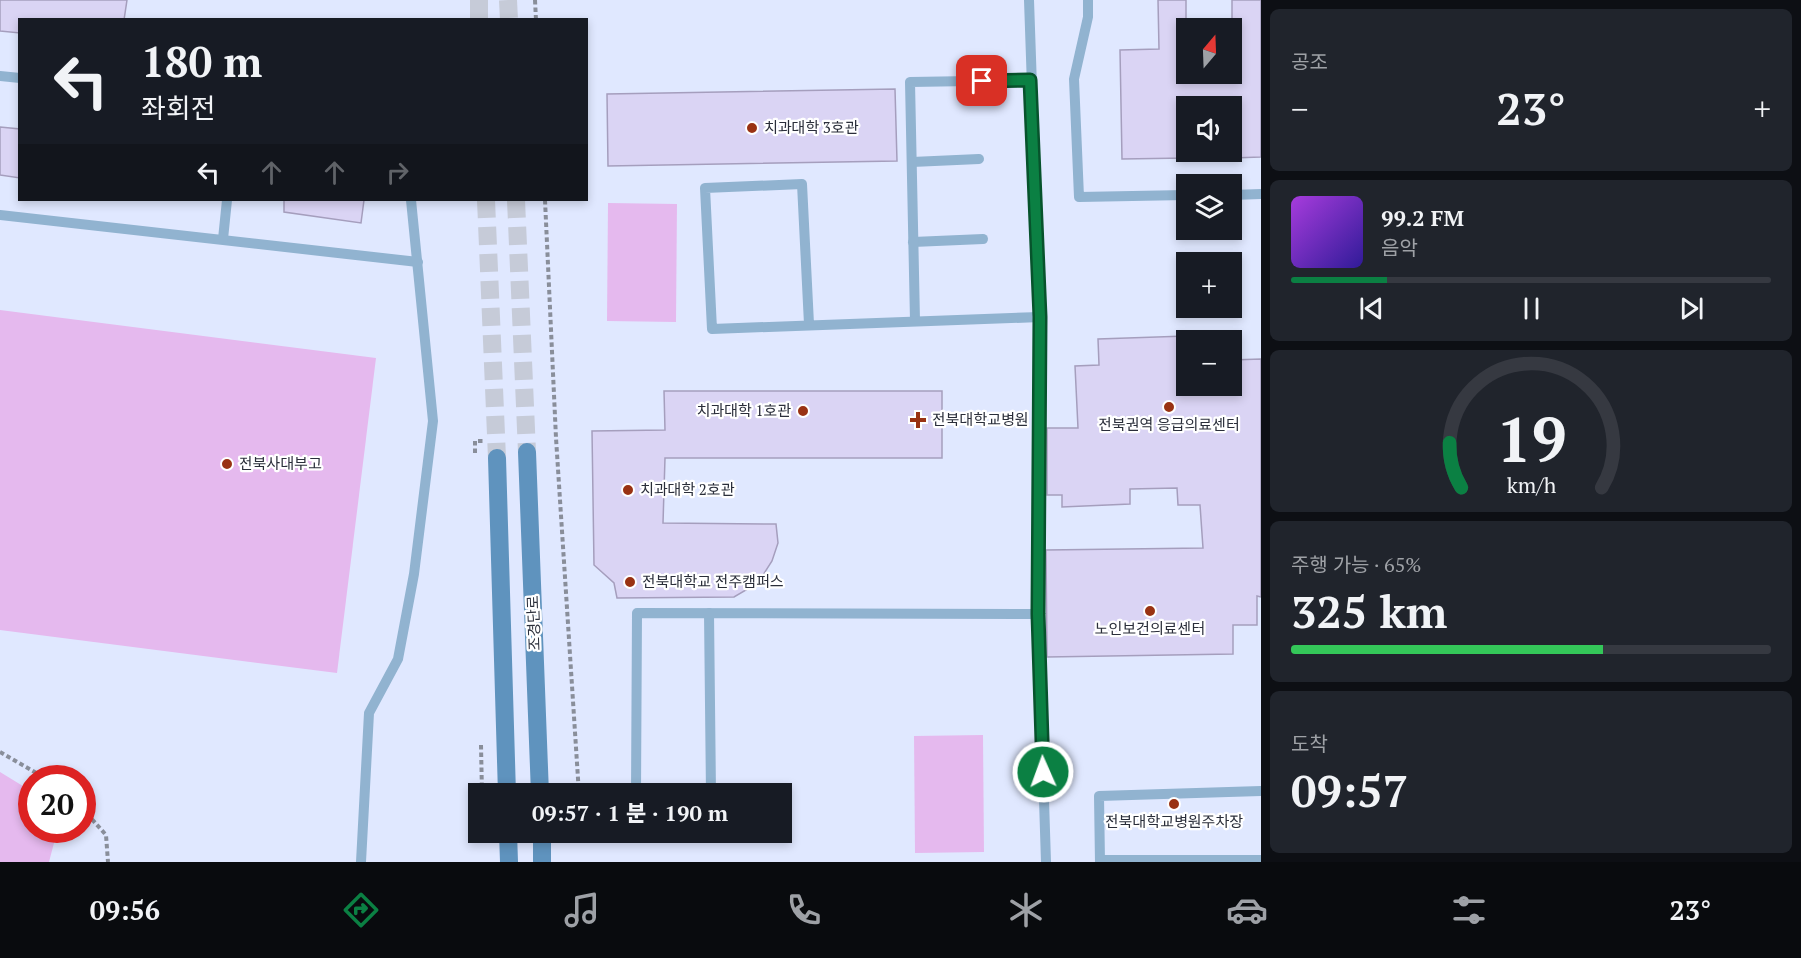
<!DOCTYPE html>
<html lang="ko">
<head>
<meta charset="utf-8">
<style>
  :root { --surface:#171b24; --page:#20242c; --text:#f1f3f6; --muted:#9ea1a6; --line:#363941; --accent:#0b8043 }
  body { margin:0; font-family:"PT Serif","Noto Sans KR",serif; background:var(--page); color:var(--text); height:100vh; display:flex; flex-direction:column; font-size:22px; white-space:nowrap }
  * { box-sizing:border-box; margin:0 }
  p { font-size:20px; color:var(--muted) }
  .icon { flex:none; width:33px; height:33px; fill:none; stroke:currentColor; stroke-width:2; stroke-linecap:round; stroke-linejoin:round }
  .map { position:relative; flex:1; overflow:hidden }
  .details { display:flex; flex-direction:column; gap:9px; padding:9px; background:#0d0f14; width:540px }
  .details>* { flex:none }
  .banner { position:absolute; left:18px; top:18px; width:570px; height:183px; border-radius:0px; box-shadow:0 3px 9px #0003; background:#171b24; color:var(--text); overflow:hidden }
  .needle { width:39px; rotate:19deg }
  .controls { position:absolute; left:1176px; top:18px; display:grid; gap:12px }
  .controls a { display:grid; place-items:center; width:66px; height:66px; border-radius:0px; background:var(--surface); box-shadow:0 3px 9px #0003; font-size:30px }
  .speed { position:absolute; left:18px; top:765px; display:flex; gap:12px; font-size:30px; font-weight:700; text-align:center }
  .speed>* { display:grid; place-content:center; width:78px; height:78px; border-radius:50%; background:var(--surface); box-shadow:0 3px 9px #0003; line-height:1 }
  .speed .limit { border:9px solid #d22; background:#fff; color:#111 }
  .pin { position:absolute; display:grid; place-items:center; width:51px; height:51px; color:#fff; margin:-26px; border-radius:12px; box-shadow:0 3px 9px #0006 }
  .me { position:absolute; width:66px; margin:-33px; rotate:358deg; stroke-linejoin:round; filter:drop-shadow(0 0 4px #0008) }
  .turn { display:flex; align-items:center; gap:21px; height:126px; padding:0 24px; font-size:27px }
  .turn .icon { width:78px; height:78px; stroke-width:2.5 }
  .turn b { display:block; font-size:42px; line-height:51px }
  .lanes { display:flex; align-items:center; height:57px; padding:0 24px; background:#0003; justify-content:center; gap:30px; direction:ltr }
  .lanes .off { opacity:.35 }
  .big { font-size:45px; font-weight:800; line-height:1.1 }
  .details .widget { flex:1; display:flex; flex-direction:column; justify-content:center; gap:9px; min-width:0; padding:0 21px; border-radius:9px; background:var(--page) }
  .details .dial { align-items:center; gap:0 }
  .dial svg { height:156px; overflow:visible; fill:none; stroke:var(--line); stroke-width:7; stroke-linecap:round; text-anchor:middle }
  .dial text { fill:var(--text); stroke:none }
  .song { display:flex; align-items:center; gap:18px }
  .cover { width:72px; height:72px; border-radius:9px; background:linear-gradient(135deg,hsl(280 70% 55%),hsl(250 70% 35%)) }
  .played { height:6px; border-radius:3px; background:linear-gradient(90deg,var(--accent) 20%,var(--line) 20%) }
  .keys { display:flex; justify-content:space-around; direction:ltr }
  .heat { display:flex; justify-content:space-between; align-items:center; font-size:33px; direction:ltr }
  .charge { height:9px; border-radius:4px; background:linear-gradient(90deg,#34c759 65%,var(--line) 0) }
  .trip { position:absolute; left:468px; top:783px; width:324px; height:60px; border-radius:0px; background:var(--surface); box-shadow:0 3px 9px #0003; font-weight:800; line-height:60px; text-align:center }
  .menu { display:flex; height:96px; justify-content:space-around; align-items:center; background:#090b0e; color:var(--muted) }
  .menu .icon { width:42px; height:42px }
  .menu .active { color:var(--accent) }
  .menu b { font-size:27px; color:var(--text) }
  main { display:flex; flex:1; min-height:0 }
  .map>svg:first-child { display:block }
  .built { fill:#e0e8ff; fill-rule:evenodd }
  .green { fill:#e5b9ee }
  .building { fill:#dad4f4; stroke:#a59ebd; stroke-width:1.5 }
  .lines { fill:none; stroke-linecap:round; stroke-linejoin:round }
  .secondary-tunnel { stroke:#c6cbd8; stroke-width:18; stroke-dasharray:18 9; stroke-linecap:butt }
  .path { stroke:#898e9a; stroke-width:4; stroke-dasharray:4.5 3; stroke-linecap:butt }
  .lane { stroke:#91b3d0; stroke-width:10 }
  .secondary { stroke:#5f93be; stroke-width:18 }
  .route-casing { stroke:#07532c; stroke-width:15 }
  .route { stroke:#0b8043; stroke-width:10 }
  .poi-dot { fill:#993213; stroke:#fff; stroke-width:2 }
  .labels { text-anchor:middle; stroke-width:4.5; stroke-linejoin:round; paint-order:stroke }
  .poi-label { font-size:15px; fill:#2a2e3a; stroke:#fff; text-anchor:start }
  .street-label { font-size:15px; fill:#2a2e3a; stroke:#fff }
</style>
</head>
<body>
<main>
<div class="map">
<svg width="1261" height="862" viewBox="0 0 1261 862">
  <rect width="100%" height="100%" fill="#edf2ff"/>
  <!-- built -->
  <path class="built" d="M0,0h1261v862h-1261zM20,20h566v180h-566zM1186,28h46v46h-46zM1186,106h46v46h-46zM1186,184h46v46h-46zM1186,262h46v46h-46zM1186,340h46v46h-46zM32,778h50v52h-50zM478,794h304v38h-304z"/>
  <!-- green -->
  <g class="green">
    <path d="M608,203l69,1 -1,118 -69,-1z"/>
    <path d="M0,310l376,48 -39,315 -337,-43z"/>
    <path d="M983,735l1,117 -69,1 -1,-117z"/>
    <path d="M0,772l31,19 1,39h20l3,9 -6,23h-49z"/>
  </g>
  <!-- building -->
  <g class="building">
    <path d="M0,0h127l-3,20h-104v13l-20,-2z"/>
    <path d="M1158,0h28v74h46v-74h29v157l-29,1v-52h-46v52l-64,1 -2,-109 39,-1z"/>
    <path d="M895,89l2,72 -289,5 -1,-72z"/>
    <path d="M0,127l20,2v49l-20,-3z"/>
    <path d="M284,200h80l-3,23 -77,-11z"/>
    <path d="M1186,336v50h46v-26l29,-1v238l-4,-1v29h-24v29l-186,3 -1,-107 157,-2 -3,-43h-22l-1,-17 -47,1v15l-68,3v-12h-15v-67h31l-3,-62 24,-1 -1,-26z"/>
    <path d="M664,391h278v67h-277l-2,65 113,1 2,19 -6,18 -14,22 -24,14 -117,1 -3,-15 -20,-18 -2,-134 73,-1z"/>
  </g>
  <g class="lines">
    <!-- secondary-tunnel -->
    <g class="secondary-tunnel">
      <path d="M479,0v20"/>
      <path d="M508,0l1,20"/>
      <path d="M486,200l11,258"/>
      <path d="M516,200l11,252"/>
    </g>
    <!-- path -->
    <g class="path">
      <path d="M535,0l1,20"/>
      <path d="M545,200l11,238 23,356"/>
      <path d="M475,453v-12h8"/>
      <path d="M481,745l1,49"/>
      <path d="M0,752l45,26"/>
      <path d="M82,808l24,27 2,27"/>
      <path d="M483,832v7"/>
      <path d="M582,832v3"/>
    </g>
    <!-- lane -->
    <g class="lane">
      <path d="M1029,0l11,317 -2,297 8,248"/>
      <path d="M1088,0v17l-14,62 5,118 107,-2"/>
      <path d="M0,76l20,2"/>
      <path d="M912,162l67,-3"/>
      <path d="M1232,195l29,-1"/>
      <path d="M0,215l418,47"/>
      <path d="M223,239l4,-39"/>
      <path d="M913,242l70,-3"/>
      <path d="M915,321l-5,-239 120,-2"/>
      <path d="M809,324l-7,-140 -97,4 7,141 328,-12"/>
      <path d="M709,613l2,181"/>
      <path d="M636,794l1,-181 401,1"/>
      <path d="M1100,860h161"/>
      <path d="M361,862l8,-149 29,-54 16,-85 19,-153 -22,-221"/>
      <path d="M1100,862l-1,-66 162,-5"/>
    </g>
    <!-- secondary -->
    <g class="secondary">
      <path d="M527,452l13,342"/>
      <path d="M497,458l10,336"/>
      <path d="M508,832l1,30"/>
      <path d="M542,832v30"/>
    </g>
  </g>
  <g class="lines">
    <defs>
      <path id="route" d="M982,81l48,-1 10,237 -2,297 5,158"/>
    </defs>
    <!-- route casing -->
    <use href="#route" class="route-casing"/>
    <!-- route -->
    <use href="#route" class="route"/>
  </g>
  <!-- markers -->
  <g class="poi-dot">
    <circle cx="752" cy="128" r="6"/>
    <circle cx="1169" cy="407" r="6"/>
    <circle cx="803" cy="411" r="6"/>
    <path d="M915 411h6v6h6v6h-6v6h-6v-6h-6v-6h6z"/>
    <circle cx="227" cy="464" r="6"/>
    <circle cx="628" cy="490" r="6"/>
    <circle cx="630" cy="582" r="6"/>
    <circle cx="1150" cy="611" r="6"/>
    <circle cx="1174" cy="804" r="6"/>
  </g>
  <g class="labels">
    <!-- poi labels -->
    <g class="poi-label">
      <text x="764" y="133">치과대학 3호관</text>
      <text x="791" y="416" text-anchor="end">치과대학 1호관</text>
      <text x="932" y="425">전북대학교병원</text>
      <text x="1169" y="430" text-anchor="middle">전북권역 응급의료센터</text>
      <text x="239" y="469">전북사대부고</text>
      <text x="640" y="495">치과대학 2호관</text>
      <text x="642" y="587">전북대학교 전주캠퍼스</text>
      <text x="1150" y="634" text-anchor="middle">노인보건의료센터</text>
      <text x="1174" y="827" text-anchor="middle">전북대학교병원주차장</text>
    </g>
    <!-- street labels -->
    <g class="street-label">
      <text transform="translate(534 623) rotate(-92)" y="5">조경단로</text>
    </g>
  </g>
</svg>
<div class="controls">
<a><svg class="needle" viewBox="-14 -14 28 28"><path d="M0-13l5 13h-10z" fill="#e53935"/><path d="M0 13l5-13h-10z" fill="#9ea1a6"/></svg></a>
<a><svg class="icon" aria-label="sound" viewBox="0 0 24 24"><path d="M4 9h4l5-4v14l-5-4H4zM17 9q2 3 0 6"/></svg></a>
<a><svg class="icon" aria-label="layers" viewBox="0 0 24 24"><path d="M12 4l9 5-9 5-9-5zM3 14l9 5 9-5"/></svg></a>
<a>+</a>
<a>−</a>
</div>
<div class="speed"><div class="limit">20</div></div>
<div class="pin" style="left:982px;top:81px;background:#d93025"><svg class="icon" aria-label="arrive" viewBox="0 0 24 24"><path d="M6 21V4h12l-3 4 3 4H6"/></svg></div>
<svg class="me" style="left:1043px;top:772px" viewBox="-20 -20 40 40"><circle r="17" fill="#0b8043" stroke="#fff" stroke-width="3"/><path d="M0-11L8 9 0 5-8 9z" fill="#fff"/></svg>
<div class="trip">09:57 · 1 분 · 190 m</div>
<div class="banner">
<div class="turn"><svg class="icon" aria-label="left" viewBox="0 0 24 24"><path d="M17 20v-9H6M10 6l-5 5 5 5"/></svg><div><b>180 m</b>좌회전</div></div>
<div class="lanes"><svg class="icon" aria-label="left" viewBox="0 0 24 24"><path d="M17 20v-9H6M10 6l-5 5 5 5"/></svg><svg class="icon off" aria-label="ahead" viewBox="0 0 24 24"><path d="M12 20V5M6 11l6-6 6 6"/></svg><svg class="icon off" aria-label="ahead" viewBox="0 0 24 24"><path d="M12 20V5M6 11l6-6 6 6"/></svg><svg class="icon off" aria-label="right" viewBox="0 0 24 24"><path d="M7 20v-9h11M14 6l5 5-5 5"/></svg></div>
</div>
</div>
<section class="details">
<div class="widget"><p>공조</p>
<div class="heat"><a>−</a><b class="big">23°</b><a>+</a></div>
</div>
<div class="widget">
<div class="song"><i class="cover"></i><div><b>99.2 FM</b><p>음악</p></div></div>
<div class="played"></div>
<div class="keys"><svg class="icon" aria-label="previous" viewBox="0 0 24 24"><path d="M18 5L8 12l10 7zM5 5v14"/></svg><svg class="icon" aria-label="pause" viewBox="0 0 24 24"><path d="M8 5v14M16 5v14"/></svg><svg class="icon" aria-label="next" viewBox="0 0 24 24"><path d="M6 5l10 7-10 7zM19 5v14"/></svg></div>
</div>
<div class="widget dial"><svg viewBox="0 0 100 80">
<path d="M14 69A42 42 0 1 1 86 69"/>
<path d="M14 69A42 42 0 0 1 8 46" stroke="#0b8043"/>
<text x="50" y="56" font-size="32" font-weight="700">19</text>
<text x="50" y="72" font-size="11">km/h</text>
</svg></div>
<div class="widget"><p>주행 가능 · 65%</p><b class="big">325 km</b><div class="charge"></div></div>
<div class="widget"><p>도착</p><b class="big">09:57</b></div>
</section>
</main>
<nav class="menu">
<b>09:56</b>
<svg class="icon active" aria-label="directions" viewBox="0 0 24 24"><path d="M12 3l9 9-9 9-9-9zM9 14v-3h6M13 9l2 2-2 2"/></svg>
<svg class="icon" aria-label="music" viewBox="0 0 24 24"><path d="M9 18V5l10-2v13"/><circle cx="6" cy="18" r="3"/><circle cx="16" cy="16" r="3"/></svg>
<svg class="icon" aria-label="phone" viewBox="0 0 24 24"><path d="M5 4h4l2 5-3 2q2 4 5 5l2-3 5 2v4C11 20 4 13 5 4z"/></svg>
<svg class="icon" aria-label="climate" viewBox="0 0 24 24"><path d="M12 3v18M4 7l16 10M4 17L20 7"/></svg>
<svg class="icon" aria-label="car" viewBox="0 0 24 24"><path d="M5 17H2v-5l4-1 3-4h7l3 4 3 1v5h-3M9 17h6M6 11h13"/><circle cx="7" cy="17" r="2"/><circle cx="17" cy="17" r="2"/></svg>
<svg class="icon" aria-label="filters" viewBox="0 0 24 24"><path d="M4 7h16M4 17h16"/><circle cx="9" cy="7" r="2"/><circle cx="15" cy="17" r="2"/></svg>
<b>23°</b>
</nav>
</body>
</html>
